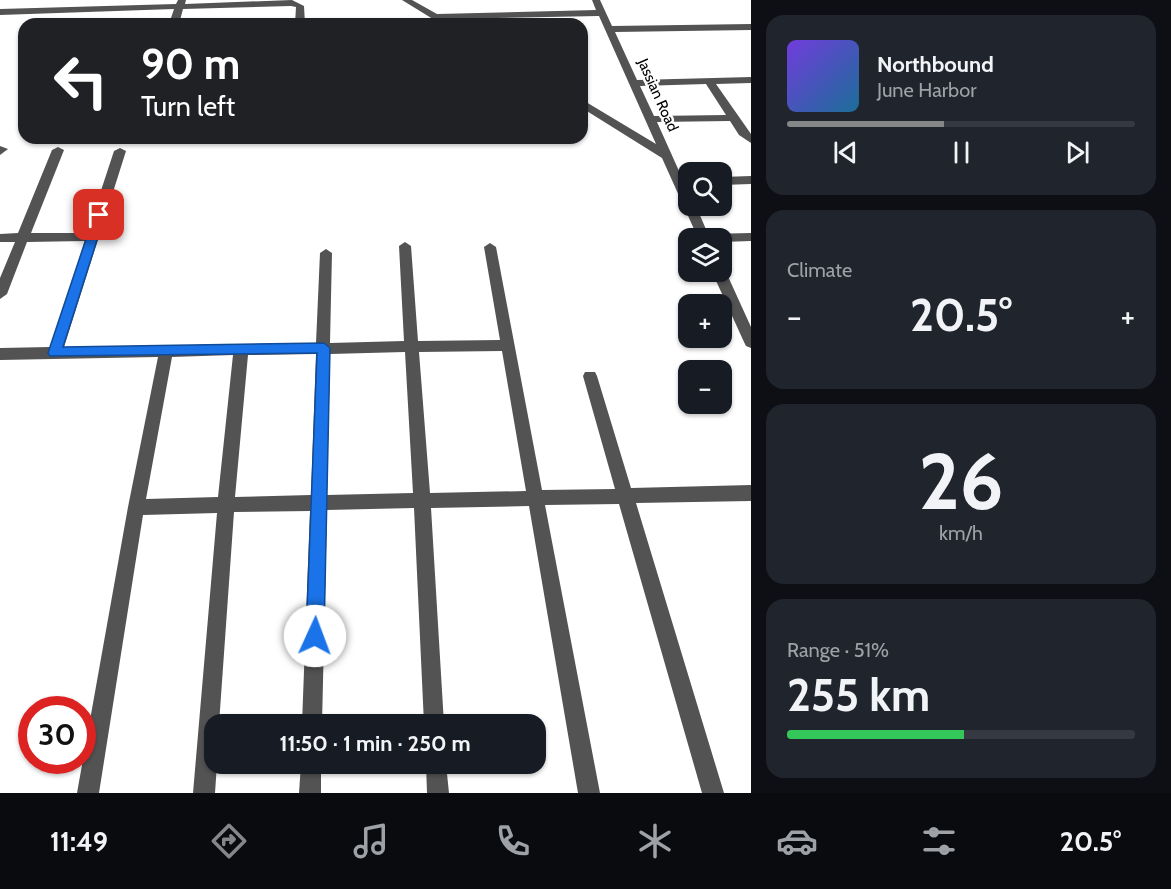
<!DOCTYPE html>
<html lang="en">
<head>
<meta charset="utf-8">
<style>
  :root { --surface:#171b24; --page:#20242c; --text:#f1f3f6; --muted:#9ea1a6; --line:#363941; --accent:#858687 }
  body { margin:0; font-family:Cabin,sans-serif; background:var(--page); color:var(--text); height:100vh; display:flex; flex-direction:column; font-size:22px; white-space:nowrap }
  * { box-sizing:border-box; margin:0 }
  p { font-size:20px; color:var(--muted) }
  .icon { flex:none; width:33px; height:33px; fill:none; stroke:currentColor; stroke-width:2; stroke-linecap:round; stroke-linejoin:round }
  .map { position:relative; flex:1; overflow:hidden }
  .details { display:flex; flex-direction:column; gap:15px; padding:15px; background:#0d0f14; width:420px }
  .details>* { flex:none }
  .banner { position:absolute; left:18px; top:18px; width:570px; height:126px; border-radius:18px; box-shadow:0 2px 4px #0004; background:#202124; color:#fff; overflow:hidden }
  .buttons { position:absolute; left:678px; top:162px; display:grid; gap:12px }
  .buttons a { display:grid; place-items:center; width:54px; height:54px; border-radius:12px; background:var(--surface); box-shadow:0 2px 4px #0004; font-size:30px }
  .speed { position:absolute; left:18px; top:696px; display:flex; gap:12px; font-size:30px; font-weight:700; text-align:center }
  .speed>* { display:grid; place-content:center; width:78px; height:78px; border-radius:50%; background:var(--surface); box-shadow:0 2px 4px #0004; line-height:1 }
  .speed .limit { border:9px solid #d22; background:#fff; color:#111 }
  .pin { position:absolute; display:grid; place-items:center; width:51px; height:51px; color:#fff; margin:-26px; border-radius:12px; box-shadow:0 3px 9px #0006 }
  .me { position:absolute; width:66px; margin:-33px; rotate:2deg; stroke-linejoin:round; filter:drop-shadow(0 0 4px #0008) }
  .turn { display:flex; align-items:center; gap:21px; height:126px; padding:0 24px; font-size:27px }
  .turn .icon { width:78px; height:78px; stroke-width:2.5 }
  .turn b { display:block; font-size:42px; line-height:51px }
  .big { font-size:45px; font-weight:700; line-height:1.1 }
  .details .tile { flex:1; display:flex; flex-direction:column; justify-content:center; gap:9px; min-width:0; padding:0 21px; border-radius:18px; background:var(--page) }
  .details .dial { align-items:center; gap:0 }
  .dial b { font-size:78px; line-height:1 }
  .song { display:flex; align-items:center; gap:18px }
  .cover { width:72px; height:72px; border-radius:9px; background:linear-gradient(135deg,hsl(260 70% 55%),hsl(200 70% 35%)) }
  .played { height:6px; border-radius:3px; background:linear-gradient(90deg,var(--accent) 45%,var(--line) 45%) }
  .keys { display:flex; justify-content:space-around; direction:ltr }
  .heat { display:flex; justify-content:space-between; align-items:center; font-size:33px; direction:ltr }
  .charge { height:9px; border-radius:4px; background:linear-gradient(90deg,#34c759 51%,var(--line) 0) }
  .trip { position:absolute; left:204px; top:714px; width:342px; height:60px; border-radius:18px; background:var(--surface); box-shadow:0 2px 4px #0004; font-weight:700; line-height:60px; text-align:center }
  .tabs { display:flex; height:96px; justify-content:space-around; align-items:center; background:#090b0e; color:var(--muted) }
  .tabs .icon { width:42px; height:42px }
  .tabs .active { color:var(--accent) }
  .tabs b { font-size:27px; color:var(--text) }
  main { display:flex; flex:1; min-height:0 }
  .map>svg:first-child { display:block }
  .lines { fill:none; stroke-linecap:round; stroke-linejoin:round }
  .minor { fill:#535353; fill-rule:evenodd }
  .route { fill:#1a73e8; stroke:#114b97; stroke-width:1.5 }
  .labels { text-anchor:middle; stroke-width:5; stroke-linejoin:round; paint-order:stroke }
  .far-street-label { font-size:15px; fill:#000; stroke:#fff }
</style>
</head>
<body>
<main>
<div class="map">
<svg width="751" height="793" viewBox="0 0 751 793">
  <rect width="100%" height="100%" fill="#fff"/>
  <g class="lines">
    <!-- minor -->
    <g class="minor">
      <path d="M178,0h8l-1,4 107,-4 12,6 1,18h-10l1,-17 -5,-1 -108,3 -4,15h-10l5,-15 -174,6v-6l176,-5z"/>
      <path d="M402,0h10l25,14 159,-4 -4,-10h8l12,26 139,-2v6l-136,2 22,48 114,-3v6l-35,1 35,50v9l-12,-8 -9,-14 -73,1 31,69v15h8l12,28 43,-1v8l-29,1v-4h-24l-36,-80 -80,-50v-7l4,1 70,42 -57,-128 -153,3 1,5h-6zM706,84l20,31 -72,1 -14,-30z"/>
      <path d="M0,146l8,3 -8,6z"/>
      <path d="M58,147l6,3 -33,83h56l27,-82 6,-3 6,3 -62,196 252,-4 4,-90 6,-4 6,4 -2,90 74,-2 -5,-95 6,-4 6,4 7,95 82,-1 -16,-93 6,-4 6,4 46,243 73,-1 -32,-113 2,-4h10l2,4 34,112 120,-3v16l-115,2 88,290h-22l-83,-289 -74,1 55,288h-22l-49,-287 -98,2 13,216h-20l-10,-216 -87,2 -5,214h-20l8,-213 -76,1 -15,212h-5v40h3l-2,29h-22l24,-280 -74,2 -44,278h-22l51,-286 30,-150 -158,3v-12l50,-1 35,-106 -58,1 -20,52 -7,5v-21l15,-36h-15v-8l18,-1 34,-83zM502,351l24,140 -96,2 -11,-141zM405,352l8,141 -86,2 3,-141zM316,354l-5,141 -76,2 13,-142zM233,355l-15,142 -72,2 26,-142z"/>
      <path d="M751,176v8l-29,1v-8z"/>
      <path d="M722,268l4,4 25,55v21l-5,-2 -2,-4 -32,-70h10z"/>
      <path d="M301,764h20v29h-22z"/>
      <path d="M426,764h20l3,29h-22z"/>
    </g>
  </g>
  <!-- route -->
  <path class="route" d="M99,212l6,3 -42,132 261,-4 6,5 -6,288 -3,6 -6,2 -6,-2 -3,-6 11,-283 -267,3 -2,-3 46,-138z"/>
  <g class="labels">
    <!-- far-street labels -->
    <g class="far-street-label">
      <text transform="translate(658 95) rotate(66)" y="5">Jassian Road</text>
    </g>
  </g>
</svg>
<div class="buttons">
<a><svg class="icon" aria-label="search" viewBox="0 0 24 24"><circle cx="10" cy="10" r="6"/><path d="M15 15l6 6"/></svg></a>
<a><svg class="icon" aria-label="layers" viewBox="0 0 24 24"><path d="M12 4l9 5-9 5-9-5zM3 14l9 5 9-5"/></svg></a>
<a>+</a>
<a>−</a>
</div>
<div class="speed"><div class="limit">30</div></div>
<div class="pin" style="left:99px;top:215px;background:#d93025"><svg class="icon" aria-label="arrive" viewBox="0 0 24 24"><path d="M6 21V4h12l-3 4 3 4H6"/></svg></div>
<svg class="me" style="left:315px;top:636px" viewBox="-20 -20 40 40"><circle r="19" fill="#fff"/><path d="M0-13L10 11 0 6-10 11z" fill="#1a73e8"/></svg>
<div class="trip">11:50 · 1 min · 250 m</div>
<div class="banner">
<div class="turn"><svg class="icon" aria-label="left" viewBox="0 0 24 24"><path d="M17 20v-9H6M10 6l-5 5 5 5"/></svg><div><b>90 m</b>Turn left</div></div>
</div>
</div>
<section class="details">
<div class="tile">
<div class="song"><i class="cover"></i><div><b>Northbound</b><p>June Harbor</p></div></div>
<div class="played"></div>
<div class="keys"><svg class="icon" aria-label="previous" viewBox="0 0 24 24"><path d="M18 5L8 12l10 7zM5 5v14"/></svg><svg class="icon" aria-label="pause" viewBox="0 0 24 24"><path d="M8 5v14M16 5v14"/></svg><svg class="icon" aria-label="next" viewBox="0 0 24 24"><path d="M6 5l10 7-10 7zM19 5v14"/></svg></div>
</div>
<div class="tile"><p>Climate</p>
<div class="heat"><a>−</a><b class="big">20.5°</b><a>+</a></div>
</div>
<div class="tile dial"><b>26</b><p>km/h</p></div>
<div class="tile"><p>Range · 51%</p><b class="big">255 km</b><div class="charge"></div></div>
</section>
</main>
<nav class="tabs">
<b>11:49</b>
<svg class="icon active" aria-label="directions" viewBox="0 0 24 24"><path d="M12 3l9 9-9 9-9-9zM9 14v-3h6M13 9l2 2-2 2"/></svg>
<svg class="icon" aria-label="music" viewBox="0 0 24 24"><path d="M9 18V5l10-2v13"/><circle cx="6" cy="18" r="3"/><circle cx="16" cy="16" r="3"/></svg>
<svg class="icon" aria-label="phone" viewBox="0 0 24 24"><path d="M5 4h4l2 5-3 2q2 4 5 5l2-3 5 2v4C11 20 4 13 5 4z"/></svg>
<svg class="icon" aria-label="climate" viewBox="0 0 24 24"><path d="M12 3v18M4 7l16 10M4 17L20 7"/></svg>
<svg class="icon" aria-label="car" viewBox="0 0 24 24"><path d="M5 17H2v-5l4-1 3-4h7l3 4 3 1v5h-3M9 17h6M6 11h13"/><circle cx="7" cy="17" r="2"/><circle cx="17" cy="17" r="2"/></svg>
<svg class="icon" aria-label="filters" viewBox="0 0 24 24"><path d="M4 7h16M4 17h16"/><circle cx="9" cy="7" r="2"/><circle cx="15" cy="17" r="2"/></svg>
<b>20.5°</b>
</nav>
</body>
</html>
